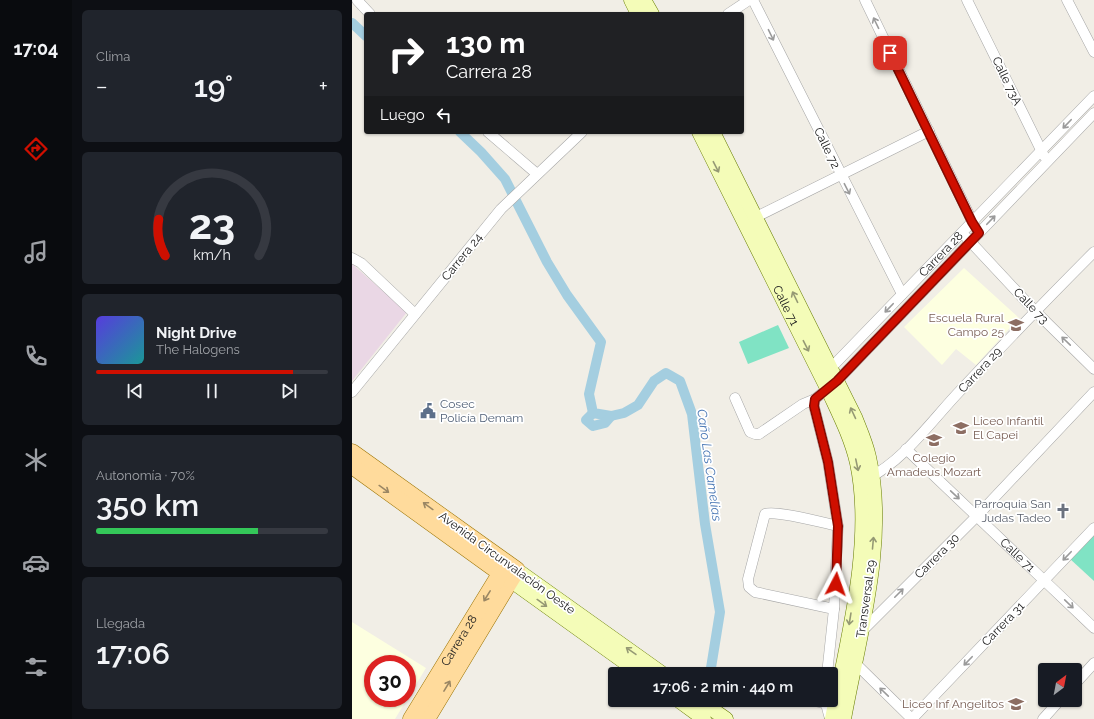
<!DOCTYPE html>
<html lang="es">
<head>
<meta charset="utf-8">
<style>
  :root { --surface:#171b24; --page:#20242c; --text:#f1f3f6; --muted:#9ea1a6; --line:#363941; --accent:#cf0f00 }
  body { margin:0; font-family:Raleway,sans-serif; background:var(--page); color:var(--text); height:100vh; display:flex; flex-direction:column; font-size:15px; white-space:nowrap }
  * { box-sizing:border-box; margin:0 }
  p { font-size:13px; color:var(--muted) }
  .icon { flex:none; width:22px; height:22px; fill:none; stroke:currentColor; stroke-width:2; stroke-linecap:round; stroke-linejoin:round }
  .map { position:relative; flex:1; overflow:hidden }
  .drawer { display:flex; flex-direction:column; gap:10px; padding:10px; background:#0d0f14; width:280px }
  .drawer>* { flex:none }
  .banner { position:absolute; left:12px; top:12px; width:380px; height:122px; border-radius:4px; box-shadow:0 1px 3px #0004; background:#202124; color:#fff; overflow:hidden }
  .needle { width:26px; rotate:32deg }
  .controls { position:absolute; left:686px; top:663px; display:grid; gap:8px }
  .controls a { display:grid; place-items:center; width:44px; height:44px; border-radius:4px; background:var(--surface); box-shadow:0 1px 3px #0004; font-size:20px }
  .speed { position:absolute; left:12px; top:655px; display:flex; gap:8px; font-size:20px; font-weight:700; text-align:center }
  .speed>* { display:grid; place-content:center; width:52px; height:52px; border-radius:50%; background:var(--surface); box-shadow:0 1px 3px #0004; line-height:1 }
  .speed .limit { border:6px solid #d22; background:#fff; color:#111 }
  .pin { position:absolute; display:grid; place-items:center; width:34px; height:34px; color:#fff; margin:-17px; border-radius:8px; box-shadow:0 2px 6px #0006 }
  .me { position:absolute; width:44px; margin:-22px; rotate:4deg; stroke-linejoin:round; filter:drop-shadow(0 0 3px #0008) }
  .turn { display:flex; align-items:center; gap:14px; height:84px; padding:0 16px; font-size:18px }
  .turn .icon { width:52px; height:52px; stroke-width:2.5 }
  .turn b { display:block; font-size:28px; line-height:34px }
  .then { display:flex; align-items:center; height:38px; padding:0 16px; background:#0003; gap:8px; font-size:15px }
  .big { font-size:30px; font-weight:600; line-height:1.1 }
  .drawer .card { flex:1; display:flex; flex-direction:column; justify-content:center; gap:6px; min-width:0; padding:0 14px; border-radius:6px; background:var(--page) }
  .drawer .dial { align-items:center; gap:0 }
  .dial svg { height:104px; overflow:visible; fill:none; stroke:var(--line); stroke-width:7; stroke-linecap:round; text-anchor:middle }
  .dial text { fill:var(--text); stroke:none }
  .song { display:flex; align-items:center; gap:12px }
  .cover { width:48px; height:48px; border-radius:6px; background:linear-gradient(135deg,hsl(250 70% 55%),hsl(180 70% 35%)) }
  .played { height:4px; border-radius:2px; background:linear-gradient(90deg,var(--accent) 85%,var(--line) 85%) }
  .keys { display:flex; justify-content:space-around; direction:ltr }
  .heat { display:flex; justify-content:space-between; align-items:center; font-size:22px; direction:ltr }
  .charge { height:6px; border-radius:3px; background:linear-gradient(90deg,#34c759 70%,var(--line) 0) }
  .trip { position:absolute; left:256px; top:667px; width:230px; height:40px; border-radius:4px; background:var(--surface); box-shadow:0 1px 3px #0004; font-weight:600; line-height:40px; text-align:center }
  main { display:flex; flex:1; min-height:0 }
  .tabs { display:flex; flex-direction:column; width:72px; justify-content:space-around; align-items:center; background:#090b0e; color:var(--muted) }
  .tabs .icon { width:28px; height:28px }
  .tabs .active { color:var(--accent) }
  .tabs b { font-size:18px; color:var(--text) }
  .map>svg:first-child { display:block }
  .industrial { fill:#ead7e5 }
  .education { fill:#fdffe0; fill-rule:evenodd }
  .pitch { fill:#80e3c4 }
  .lines { fill:none; stroke-linecap:round; stroke-linejoin:round }
  .canal { stroke:#a4cee0; stroke-width:10 }
  .minor-casing { stroke:#a7a7a7; stroke-width:11 }
  .secondary-casing { stroke:#677d00; stroke-width:15 }
  .primary-casing { stroke:#9b7300; stroke-width:17 }
  .minor { stroke:#fff; stroke-width:10 }
  .secondary { stroke:#f4fcb8; stroke-width:14 }
  .primary { stroke:#ffdb9c; stroke-width:16 }
  .oneway { stroke:#9b9b9b }
  .oneway2 { stroke:#959974 }
  .oneway3 { stroke:#9b8764 }
  .route-casing { stroke:#870a00; stroke-width:10 }
  .route { stroke:#cf0f00; stroke-width:7 }
  .labels { text-anchor:middle; stroke-width:3.5; stroke-linejoin:round; paint-order:stroke }
  .street-label { font-size:12px; fill:#202020; stroke:#fff }
  .education-label { font-size:12px; fill:#785e54; stroke:#fff; text-anchor:end }
  .service-label { font-size:12px; fill:#4e5e75; stroke:#fff; text-anchor:start }
  .worship-label { font-size:12px; fill:#5b616d; stroke:#fff; text-anchor:end }
  .water-label { font-size:13px; font-style:italic; fill:#4776b4; stroke:#fff }
</style>
</head>
<body>
<main>
<nav class="tabs">
<b>17:04</b>
<svg class="icon active" aria-label="directions" viewBox="0 0 24 24"><path d="M12 3l9 9-9 9-9-9zM9 14v-3h6M13 9l2 2-2 2"/></svg>
<svg class="icon" aria-label="music" viewBox="0 0 24 24"><path d="M9 18V5l10-2v13"/><circle cx="6" cy="18" r="3"/><circle cx="16" cy="16" r="3"/></svg>
<svg class="icon" aria-label="phone" viewBox="0 0 24 24"><path d="M5 4h4l2 5-3 2q2 4 5 5l2-3 5 2v4C11 20 4 13 5 4z"/></svg>
<svg class="icon" aria-label="climate" viewBox="0 0 24 24"><path d="M12 3v18M4 7l16 10M4 17L20 7"/></svg>
<svg class="icon" aria-label="car" viewBox="0 0 24 24"><path d="M5 17H2v-5l4-1 3-4h7l3 4 3 1v5h-3M9 17h6M6 11h13"/><circle cx="7" cy="17" r="2"/><circle cx="17" cy="17" r="2"/></svg>
<svg class="icon" aria-label="filters" viewBox="0 0 24 24"><path d="M4 7h16M4 17h16"/><circle cx="9" cy="7" r="2"/><circle cx="15" cy="17" r="2"/></svg>
</nav>
<section class="drawer">
<div class="card"><p>Clima</p>
<div class="heat"><a>−</a><b class="big">19°</b><a>+</a></div>
</div>
<div class="card dial"><svg viewBox="0 0 100 80">
<path d="M14 69A42 42 0 1 1 86 69"/>
<path d="M14 69A42 42 0 0 1 9 41" stroke="#cf0f00"/>
<text x="50" y="56" font-size="32" font-weight="700">23</text>
<text x="50" y="72" font-size="11">km/h</text>
</svg></div>
<div class="card">
<div class="song"><i class="cover"></i><div><b>Night Drive</b><p>The Halogens</p></div></div>
<div class="played"></div>
<div class="keys"><svg class="icon" aria-label="previous" viewBox="0 0 24 24"><path d="M18 5L8 12l10 7zM5 5v14"/></svg><svg class="icon" aria-label="pause" viewBox="0 0 24 24"><path d="M8 5v14M16 5v14"/></svg><svg class="icon" aria-label="next" viewBox="0 0 24 24"><path d="M6 5l10 7-10 7zM19 5v14"/></svg></div>
</div>
<div class="card"><p>Autonomía · 70%</p><b class="big">350 km</b><div class="charge"></div></div>
<div class="card"><p>Llegada</p><b class="big">17:06</b></div>
</section>
<div class="map">
<svg width="742" height="719" viewBox="0 0 742 719">
  <rect width="100%" height="100%" fill="#f1eee6"/>
  <!-- industrial -->
  <path class="industrial" d="M0,264l55,48 -55,69z"/>
  <!-- education -->
  <g class="education">
    <path d="M612,268l55,50 -43,47 -20,-16 -14,16 -38,-38z"/>
    <path d="M0,622l74,46 -31,51h-43zM21,664h34v34h-34z"/>
  </g>
  <!-- pitch -->
  <g class="pitch">
    <path d="M426,325l11,23 -41,16 -9,-22z"/>
    <path d="M742,534v47l-25,-23z"/>
  </g>
  <g class="lines">
    <!-- canal -->
    <g class="canal">
      <path d="M0,23l14,13"/>
      <path d="M108,132l21,20 24,27 42,83 20,33 34,47 -12,52 4,19 18,3 13,-3 14,-8 16,-24 12,-8 14,8 12,33 13,110 15,88 -10,62"/>
      <path d="M241,413l-7,7 7,6 12,-3 6,-7"/>
    </g>
    <defs>
      <g id="minor">
        <path d="M5,0l13,14"/>
        <path d="M401,0l149,294"/>
        <path d="M513,0l110,227"/>
        <path d="M615,0l77,156"/>
        <path d="M715,0l27,52"/>
        <path d="M376,14l21,-14"/>
        <path d="M136,132l49,42"/>
        <path d="M398,220l179,-89"/>
        <path d="M614,237l69,74 59,58"/>
        <path d="M0,258l9,5 54,51"/>
        <path id="s1" d="M475,372l267,-276"/>
        <path d="M0,392l149,-183 81,-77"/>
        <path d="M383,398l15,34 5,2h4l44,-30 12,-5"/>
        <path id="s2" d="M554,449l188,179"/>
        <path d="M515,479c36,-18 63,-56 90,-85 45,-48 91,-96 137,-142"/>
        <path d="M482,609l-79,-17 -6,-5 -1,-8 17,-65c11,-4 59,9 73,12"/>
        <path d="M510,631l115,-115 117,-124"/>
        <path d="M503,663l57,56 182,-191"/>
        <path d="M475,674l7,-65 4,-83 -10,-64 -14,-56 1,-7 22,-18 257,-268"/>
        <path d="M723,684l19,-21"/>
        <path d="M458,700l15,3"/>
        <path d="M473,700l5,19"/>
        <path d="M691,719l17,-19"/>
      </g>
      <g id="secondary">
        <path d="M279,0l7,14"/>
        <path d="M292,0l8,14"/>
        <path id="s3" d="M347,132l129,258c11,24 23,47 29,73 17,79 -10,178 -25,256"/>
        <path d="M361,132l142,285c5,13 11,26 14,40 19,84 -10,179 -25,262"/>
        <path d="M165,570l146,104"/>
        <path d="M158,580l131,94"/>
        <path d="M326,700l26,19"/>
        <path d="M347,700l27,19"/>
      </g>
      <g id="primary">
        <path d="M0,452l165,118 -90,149"/>
        <path d="M0,466l158,114"/>
        <path id="s4" d="M59,719l95,-155"/>
      </g>
    </defs>
    <!-- minor casing -->
    <use href="#minor" class="minor-casing"/>
    <!-- secondary casing -->
    <use href="#secondary" class="secondary-casing"/>
    <!-- primary casing -->
    <use href="#primary" class="primary-casing"/>
    <!-- minor -->
    <use href="#minor" class="minor"/>
    <!-- secondary -->
    <use href="#secondary" class="secondary"/>
    <!-- primary -->
    <use href="#primary" class="primary"/>
  </g>
  <!-- one-way arrows -->
  <defs><path id="oneway-shaft" d="M-6 0H5M1.5-3L5.5 0L1.5 3" fill="none" stroke-width="1.6" stroke-linecap="round" stroke-linejoin="round"/></defs>
  <g class="oneway">
    <use href="#oneway-shaft" transform="translate(524 23) rotate(-116)"/>
    <use href="#oneway-shaft" transform="translate(419 35) rotate(64)"/>
    <use href="#oneway-shaft" transform="translate(715 124) rotate(134)"/>
    <use href="#oneway-shaft" transform="translate(495 189) rotate(63)"/>
    <use href="#oneway-shaft" transform="translate(639 220) rotate(-46)"/>
    <use href="#oneway-shaft" transform="translate(537 308) rotate(134)"/>
    <use href="#oneway-shaft" transform="translate(714 341) rotate(-136)"/>
    <use href="#oneway-shaft" transform="translate(603 495) rotate(43)"/>
    <use href="#oneway-shaft" transform="translate(715 556) rotate(134)"/>
    <use href="#oneway-shaft" transform="translate(547 593) rotate(-45)"/>
    <use href="#oneway-shaft" transform="translate(717 604) rotate(44)"/>
    <use href="#oneway-shaft" transform="translate(616 661) rotate(134)"/>
    <use href="#oneway-shaft" transform="translate(532 692) rotate(-136)"/>
  </g>
  <g class="oneway2">
    <use href="#oneway-shaft" transform="translate(364 167) rotate(63)"/>
    <use href="#oneway-shaft" transform="translate(443 297) rotate(-116)"/>
    <use href="#oneway-shaft" transform="translate(454 346) rotate(63)"/>
    <use href="#oneway-shaft" transform="translate(501 413) rotate(-115)"/>
    <use href="#oneway-shaft" transform="translate(505 465) rotate(78)"/>
    <use href="#oneway-shaft" transform="translate(521 543) rotate(-85)"/>
    <use href="#oneway-shaft" transform="translate(190 603) rotate(36)"/>
    <use href="#oneway-shaft" transform="translate(498 619) rotate(99)"/>
    <use href="#oneway-shaft" transform="translate(279 651) rotate(-145)"/>
  </g>
  <g class="oneway3">
    <use href="#oneway-shaft" transform="translate(32 489) rotate(36)"/>
    <use href="#oneway-shaft" transform="translate(76 506) rotate(-144)"/>
    <use href="#oneway-shaft" transform="translate(135 596) rotate(122)"/>
    <use href="#oneway-shaft" transform="translate(95 686) rotate(-59)"/>
  </g>
  <g class="lines">
    <defs>
      <path id="route" d="M484,584l2,-58 -10,-64 -14,-56 1,-7 22,-18 142,-148 -7,-11 -82,-169"/>
    </defs>
    <!-- route casing -->
    <use href="#route" class="route-casing"/>
    <!-- route -->
    <use href="#route" class="route"/>
  </g>
  <!-- icons -->
  <defs>
    <symbol id="school-bare" viewBox="-9 -9 18 18"><path d="M0-5L7-2L0 1L-7-2ZM-4 1L0 2.5L4 1V4Q0 6-4 4Z" fill="#8d6e63" stroke="#fff" stroke-width="2.5" paint-order="stroke"/></symbol>
    <symbol id="civic-bare" viewBox="-9 -9 18 18"><path d="M-.6-6.5H3V-4.5H.6V-3L4-1V1h2V6H-6V1h2V-1L-.6-3ZM-1.2 2.5V6h2.4V2.5Z" fill="#5c6f8a" stroke="#fff" stroke-width="2.5" paint-order="stroke"/></symbol>
    <symbol id="church-bare" viewBox="-9 -9 18 18"><path d="M-1.2-6h2.4v3.5h3.3v2.4h-3.3V6h-2.4V-.1h-3.3v-2.4h3.3Z" fill="#6b7280" stroke="#fff" stroke-width="2.5" paint-order="stroke"/></symbol>
  </defs>
  <g fill-rule="evenodd">
    <use href="#school-bare" x="653" y="314" width="22" height="22"/>
    <use href="#civic-bare" x="65" y="400" width="22" height="22"/>
    <use href="#school-bare" x="598" y="417" width="22" height="22"/>
    <use href="#school-bare" x="571" y="429" width="22" height="22"/>
    <use href="#church-bare" x="700" y="500" width="22" height="22"/>
    <use href="#school-bare" x="653" y="693" width="22" height="22"/>
  </g>
  <g class="labels">
    <!-- street labels -->
    <g class="street-label">
      <text transform="translate(655 81) rotate(64)" y="4">Calle 73A</text>
      <text transform="translate(475 148) rotate(64)" y="4">Calle 72</text>
      <text dy="4" stroke="none"><textPath href="#s1" startOffset="164">Carrera 28</textPath></text>
      <text transform="translate(110 257) rotate(-51)" y="4">Carrera 24</text>
      <text dy="4" stroke="none"><textPath href="#s3" startOffset="194">Calle 71</textPath></text>
      <text transform="translate(679 306) rotate(46)" y="4">Calle 73</text>
      <text transform="translate(628 370) rotate(-47)" y="4">Carrera 29</text>
      <text dy="4" stroke="none"><textPath href="#s2" startOffset="154">Calle 71</textPath></text>
      <text transform="translate(585 556) rotate(-45)" y="4">Carrera 30</text>
      <text transform="translate(155 563) rotate(36)" y="4">Avenida Circunvalación Oeste</text>
      <text transform="translate(514 599) rotate(-82)" y="4">Transversal 29</text>
      <text transform="translate(651 624) rotate(-46)" y="4">Carrera 31</text>
      <text dy="4" stroke="none"><textPath href="#s4" startOffset="92">Carrera 28</textPath></text>
    </g>
    <!-- education labels -->
    <g class="education-label">
      <text x="652" y="322">Escuela Rural<tspan x="652" dy="14">Campo 25</tspan></text>
      <text x="621" y="425" text-anchor="start">Liceo Infantil<tspan x="621" dy="14">El Capei</tspan></text>
      <text x="582" y="462" text-anchor="middle">Colegio<tspan x="582" dy="14">Amadeus Mozart</tspan></text>
      <text x="652" y="708">Liceo Inf Angelitos</text>
    </g>
    <!-- service labels -->
    <g class="service-label">
      <text x="88" y="408">Cosec<tspan x="88" dy="14">Policía Demam</tspan></text>
    </g>
    <!-- worship labels -->
    <g class="worship-label">
      <text x="699" y="508">Parroquia San<tspan x="699" dy="14">Judas Tadeo</tspan></text>
    </g>
    <!-- water labels -->
    <g class="water-label">
      <text transform="translate(358 465) rotate(82)" y="5">Caño Las Camelias</text>
    </g>
  </g>
</svg>
<div class="controls">
<a><svg class="needle" viewBox="-14 -14 28 28"><path d="M0-13l5 13h-10z" fill="#e53935"/><path d="M0 13l5-13h-10z" fill="#9ea1a6"/></svg></a>
</div>
<div class="speed"><div class="limit">30</div></div>
<div class="pin" style="left:538px;top:53px;background:#d93025"><svg class="icon" aria-label="arrive" viewBox="0 0 24 24"><path d="M6 21V4h12l-3 4 3 4H6"/></svg></div>
<svg class="me" style="left:484px;top:584px" viewBox="-20 -20 40 40"><path d="M0-17L14 15 0 8-14 15z" fill="#cf0f00" stroke="#fff" stroke-width="4"/></svg>
<div class="trip">17:06 · 2 min · 440 m</div>
<div class="banner">
<div class="turn"><svg class="icon" aria-label="right" viewBox="0 0 24 24"><path d="M7 20v-9h11M14 6l5 5-5 5"/></svg><div><b>130 m</b>Carrera 28</div></div>
<div class="then">Luego<svg class="icon" aria-label="left" viewBox="0 0 24 24"><path d="M17 20v-9H6M10 6l-5 5 5 5"/></svg></div>
</div>
</div>
</main>
</body>
</html>
